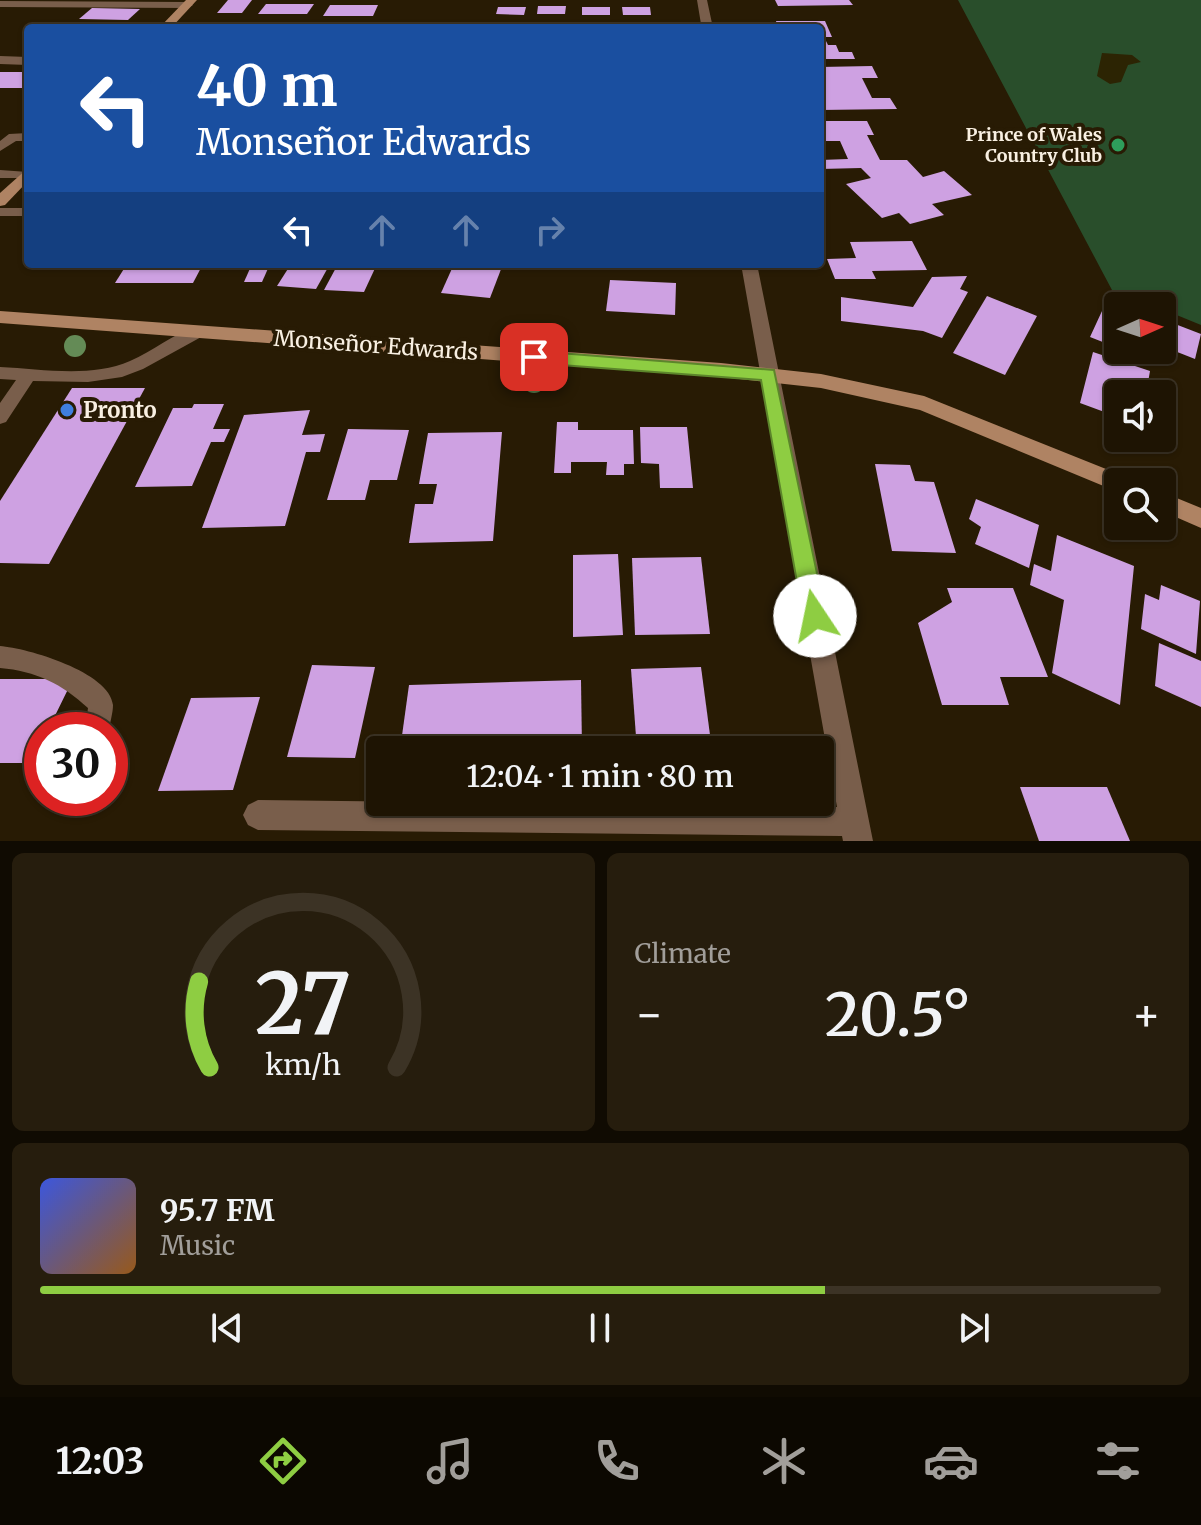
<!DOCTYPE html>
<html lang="en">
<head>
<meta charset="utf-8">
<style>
  :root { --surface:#1e1403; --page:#261d0d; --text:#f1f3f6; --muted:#a19e9a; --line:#3c3325; --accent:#8ecd42 }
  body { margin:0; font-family:Merriweather,serif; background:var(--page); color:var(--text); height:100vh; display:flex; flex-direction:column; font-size:30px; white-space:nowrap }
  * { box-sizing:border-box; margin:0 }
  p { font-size:26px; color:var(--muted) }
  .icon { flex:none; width:44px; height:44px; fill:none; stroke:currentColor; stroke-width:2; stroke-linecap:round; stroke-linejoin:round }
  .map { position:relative; height:841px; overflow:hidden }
  .sheet { display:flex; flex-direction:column; gap:12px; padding:12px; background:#100b02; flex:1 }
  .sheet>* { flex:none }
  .hud { position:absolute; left:24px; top:24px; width:800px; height:244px; border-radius:8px; box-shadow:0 2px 6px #0004,0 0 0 2px var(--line); background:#1a4fa0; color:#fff; overflow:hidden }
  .needle { width:52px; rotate:87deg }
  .tools { position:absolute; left:1104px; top:292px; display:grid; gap:16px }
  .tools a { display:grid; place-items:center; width:72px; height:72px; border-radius:8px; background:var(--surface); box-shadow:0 2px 6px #0004,0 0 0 2px var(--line); font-size:40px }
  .speed { position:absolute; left:24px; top:712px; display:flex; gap:16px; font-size:40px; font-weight:700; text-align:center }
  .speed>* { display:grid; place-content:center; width:104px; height:104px; border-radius:50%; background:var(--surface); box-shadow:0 2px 6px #0004,0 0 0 2px var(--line); line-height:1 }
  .speed .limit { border:12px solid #d22; background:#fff; color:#111 }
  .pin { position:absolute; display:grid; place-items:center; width:68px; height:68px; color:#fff; margin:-34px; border-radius:16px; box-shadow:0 4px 12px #0006 }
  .me { position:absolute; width:88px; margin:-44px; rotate:349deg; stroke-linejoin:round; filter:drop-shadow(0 0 6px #0008) }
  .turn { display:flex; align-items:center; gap:28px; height:168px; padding:0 40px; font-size:36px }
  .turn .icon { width:104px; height:104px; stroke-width:2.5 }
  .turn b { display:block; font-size:56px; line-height:68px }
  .lanes { display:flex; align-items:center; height:76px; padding:0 40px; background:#0003; justify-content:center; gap:40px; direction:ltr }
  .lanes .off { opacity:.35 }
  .big { font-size:60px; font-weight:600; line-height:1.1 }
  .sheet .tile { flex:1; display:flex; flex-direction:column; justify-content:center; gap:12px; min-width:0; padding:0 28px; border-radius:12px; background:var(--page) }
  .sheet .dial { align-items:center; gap:0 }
  .dial svg { height:208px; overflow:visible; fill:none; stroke:var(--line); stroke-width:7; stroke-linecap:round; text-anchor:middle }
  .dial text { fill:var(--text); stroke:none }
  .song { display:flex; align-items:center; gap:24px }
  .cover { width:96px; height:96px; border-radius:12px; background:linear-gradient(135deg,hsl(230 70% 55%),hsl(30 70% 35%)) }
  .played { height:8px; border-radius:4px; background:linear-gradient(90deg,var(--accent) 70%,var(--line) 70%) }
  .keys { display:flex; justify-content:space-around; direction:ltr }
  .heat { display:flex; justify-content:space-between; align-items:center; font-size:44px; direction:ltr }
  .sheet .tiles { flex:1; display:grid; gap:12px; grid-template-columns:1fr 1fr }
  .tile:last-child { grid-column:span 2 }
  .trip { position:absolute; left:366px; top:736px; width:468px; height:80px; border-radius:8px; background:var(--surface); box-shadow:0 2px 6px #0004,0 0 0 2px var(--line); font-weight:600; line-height:80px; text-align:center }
  .dock { display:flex; height:128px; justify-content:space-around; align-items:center; background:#0c0801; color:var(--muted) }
  .dock .icon { width:56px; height:56px }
  .dock .active { color:var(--accent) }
  .dock b { font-size:36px; color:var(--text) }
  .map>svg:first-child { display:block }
  .green { fill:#294e2b }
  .sand { fill:#2c2403 }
  .building { fill:#cea1e2 }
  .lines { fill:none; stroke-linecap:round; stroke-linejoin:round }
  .lane { fill:#795e4b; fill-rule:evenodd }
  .street { fill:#795e4b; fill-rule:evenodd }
  .secondary { fill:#af8363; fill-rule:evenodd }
  .tree { fill:#648b56 }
  .route { fill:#8ecd42; stroke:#5c852b; stroke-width:2 }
  .leisure-dot { fill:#2e9e5b; stroke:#281b04; stroke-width:3 }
  .shop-dot { fill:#3f7fe0; stroke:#281b04; stroke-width:3 }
  .labels { text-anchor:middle; stroke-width:8; stroke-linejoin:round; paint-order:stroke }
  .far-poi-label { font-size:18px; font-weight:bold; fill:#f9f0e2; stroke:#281b04; text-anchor:end }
  .street-label { font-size:22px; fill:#f9f0e2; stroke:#281b04 }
  .poi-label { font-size:22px; font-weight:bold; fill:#f9f0e2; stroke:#281b04; text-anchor:start }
</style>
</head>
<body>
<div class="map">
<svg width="1201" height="841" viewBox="0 0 1201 841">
  <rect width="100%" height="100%" fill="#281b04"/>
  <!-- green -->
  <path class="green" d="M958,0h243v325l-39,-16v-3l-50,-16z"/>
  <!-- sand -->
  <path class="sand" d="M1102,53l30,2 9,7 -13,3 -7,17 -11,2 -13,-8z"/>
  <!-- building -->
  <g class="building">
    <path d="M228,0h24l-10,13h-25z"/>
    <path d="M775,0h74l4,5 -75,1z"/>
    <path d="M266,4h48l-7,10h-49z"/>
    <path d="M330,5h48l-5,11h-50z"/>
    <path d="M538,6h28l-1,8h-28z"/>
    <path d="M498,7h28l-2,8 -28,-1z"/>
    <rect x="582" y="7" width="28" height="8"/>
    <path d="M622,7h28l1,8h-28z"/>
    <path d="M92,8l48,1 -12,11 -49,-1z"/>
    <path d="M776,21h49l7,16h-8l4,8h8l3,7h13l3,7h-35v-31h-42z"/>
    <path d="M872,66l6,12h-16l10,20h18l7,11 -77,1v-43z"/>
    <path d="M0,72h28v12l-3,4h-25z"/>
    <path d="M820,121h47l7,14h-7l13,25h27l16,17 21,-6 28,24 -40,9 12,11 -34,9 -11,-11 -17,5 -36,-34 25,-6 -10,-10 -41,1v-9l28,-1 -8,-18h-20z"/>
    <path d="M912,241l15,29 -55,1 4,8h-41l-8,-20 29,-1 -6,-16z"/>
    <path d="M50,264h52l-5,6z"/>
    <path d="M127,264h76l-10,19h-78z"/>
    <path d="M252,264h18l-8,18h-18z"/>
    <path d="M291,264h39l-14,25 -39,-3z"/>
    <path d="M338,264h39l-13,28 -40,-2z"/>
    <path d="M454,264h49l-13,34 -49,-5z"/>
    <path d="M967,276l-7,13 8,3 -26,46 -19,-7 -82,-10v-24l72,10 19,-30z"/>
    <path d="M610,280l66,3 -1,32 -69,-4z"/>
    <path d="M987,296l50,20 -32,59 -52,-22z"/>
    <path d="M1108,298l19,8h-9v42l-28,-11z"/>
    <path d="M1162,319l39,15 -6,25 -33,-13z"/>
    <path d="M1093,352l57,19 -4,23h-28v23l-38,-14z"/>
    <path d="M72,388h73l-96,176 -49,-1v-62z"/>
    <path d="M194,404h30l-11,25h17l-6,13h-13l-19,44 -57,1 38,-79h19z"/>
    <path d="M310,410l-8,25 23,-1 -5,18h-14l-21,74 -83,2 42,-113z"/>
    <path d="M557,422h21v8h55l1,34h-10v11h-18l1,-13h-36v11h-17z"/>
    <path d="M640,427h47l6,61h-33l-1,-24 -18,-1z"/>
    <path d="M348,429l61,1 -12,50h-27l-5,20h-38z"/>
    <path d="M502,432l-9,109 -84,2 6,-39h18l4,-20h-18l9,-51z"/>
    <path d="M875,464l35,1 5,16 19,1 22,71 -64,-2z"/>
    <path d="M976,499l63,26 -10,43 -54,-24 6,-17 -12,-8z"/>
    <path d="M1057,535l77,31 -14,139 -68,-32 12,-73 -34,-15 4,-21 17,7z"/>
    <path d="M618,554l5,81 -50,2v-82z"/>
    <path d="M701,557l9,77 -75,1 -3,-77z"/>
    <path d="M1161,585l39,16 -4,53 -55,-25 4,-35 14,6z"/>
    <path d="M947,588h66l35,89h-48l9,28h-67l-24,-82 34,-21z"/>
    <path d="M1159,643l42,18v46l-46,-21z"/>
    <path d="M312,665l63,2 -20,91 -68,-1z"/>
    <path d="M701,667l11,83h-75l-6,-81z"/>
    <path d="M0,679h73l-25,51h-6v14l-9,19h-33z"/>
    <path d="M581,680l1,69 -182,1 9,-65z"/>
    <path d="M260,697l-27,93 -75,1 33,-93z"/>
    <path d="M1020,787h87l23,54h-91z"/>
  </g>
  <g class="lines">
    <!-- lane -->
    <g class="lane">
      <path d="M28,133v8h-12l-16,10v-10l9,-7z"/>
      <path d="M0,170l28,2v6h-28z"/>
      <rect x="0" y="208" width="28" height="8"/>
      <path d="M197,326l6,2 2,4 -2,4 -60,33 -21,8 -34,5 -55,-1 -27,41 -6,2v-21l16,-23 -16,-1v-12c42,2 91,11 130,-6 23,-10 43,-27 67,-35z"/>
      <path d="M0,646c27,2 110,26 113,59 0,8 -3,17 -4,25h-24l3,-22c-26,-24 -52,-37 -88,-40z"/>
    </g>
    <!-- street -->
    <g class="street">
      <path d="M697,0h10l6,28 -228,-2 5,-3 211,1z"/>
      <path d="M0,1l188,1 5,3 -5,3 -188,-1z"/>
      <path d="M0,56l28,1v8l-28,-1z"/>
      <path d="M741,264h16l116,577h-30l-1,-5 -584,-6 -10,-5 -5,-10 5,-10 10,-5 579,7z"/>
    </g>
    <!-- secondary -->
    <g class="secondary">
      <path d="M186,0h11l-26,28h-12z"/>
      <path d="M28,168v13l-23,24 -5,1v-13z"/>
      <path d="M0,311l721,52 100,11 103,22 202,81 2,5h-10v10l-198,-82 -99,-22 -100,-11 -721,-54z"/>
      <path d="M1162,492l39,16v20l-39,-17z"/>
    </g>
  </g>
  <!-- trees -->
  <g class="tree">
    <circle cx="75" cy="346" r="11"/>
    <circle cx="534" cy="382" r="11"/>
  </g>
  <!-- route -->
  <path class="route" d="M534,351l240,19 52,246 -4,8 -7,3 -8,-3 -4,-8 -42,-236 -227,-17 -8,-6z"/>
  <!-- markers -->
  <circle class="leisure-dot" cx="1118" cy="145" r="8"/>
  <circle class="shop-dot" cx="67" cy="410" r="8"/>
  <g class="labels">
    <!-- far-poi labels -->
    <g class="far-poi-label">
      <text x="1102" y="141">Prince of Wales<tspan x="1102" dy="21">Country Club</tspan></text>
    </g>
    <!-- street labels -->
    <g class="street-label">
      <text transform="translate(376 345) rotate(4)" y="8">Monseñor Edwards</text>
    </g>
    <!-- poi labels -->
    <g class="poi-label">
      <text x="83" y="418">Pronto</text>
    </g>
  </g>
</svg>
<div class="tools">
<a><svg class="needle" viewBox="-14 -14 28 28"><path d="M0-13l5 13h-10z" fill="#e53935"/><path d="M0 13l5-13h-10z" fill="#a19e9a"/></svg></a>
<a><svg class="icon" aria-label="sound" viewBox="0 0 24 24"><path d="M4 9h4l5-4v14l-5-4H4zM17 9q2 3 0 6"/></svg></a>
<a><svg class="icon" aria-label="search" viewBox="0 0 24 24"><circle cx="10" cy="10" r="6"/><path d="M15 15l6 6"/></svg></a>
</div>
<div class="speed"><div class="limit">30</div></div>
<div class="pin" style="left:534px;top:357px;background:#d93025"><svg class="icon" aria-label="arrive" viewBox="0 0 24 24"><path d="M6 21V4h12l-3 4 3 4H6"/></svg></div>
<svg class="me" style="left:815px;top:616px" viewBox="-20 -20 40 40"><circle r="19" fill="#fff"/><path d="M0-13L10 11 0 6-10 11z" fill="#8ecd42"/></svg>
<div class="trip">12:04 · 1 min · 80 m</div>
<div class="hud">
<div class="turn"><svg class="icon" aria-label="left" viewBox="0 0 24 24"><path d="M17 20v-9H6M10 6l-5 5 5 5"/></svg><div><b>40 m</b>Monseñor Edwards</div></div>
<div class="lanes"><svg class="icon" aria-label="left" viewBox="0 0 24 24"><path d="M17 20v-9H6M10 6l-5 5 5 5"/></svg><svg class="icon off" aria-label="ahead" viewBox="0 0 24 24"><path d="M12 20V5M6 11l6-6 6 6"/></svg><svg class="icon off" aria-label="ahead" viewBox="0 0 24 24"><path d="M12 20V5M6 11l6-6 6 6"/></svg><svg class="icon off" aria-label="right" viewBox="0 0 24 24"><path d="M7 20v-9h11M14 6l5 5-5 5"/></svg></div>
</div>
</div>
<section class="sheet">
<div class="tiles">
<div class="tile dial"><svg viewBox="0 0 100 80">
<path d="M14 69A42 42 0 1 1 86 69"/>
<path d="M14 69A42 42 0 0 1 10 36" stroke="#8ecd42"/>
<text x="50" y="56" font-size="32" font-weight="700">27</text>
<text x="50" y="72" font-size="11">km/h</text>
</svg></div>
<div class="tile"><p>Climate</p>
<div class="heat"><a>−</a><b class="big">20.5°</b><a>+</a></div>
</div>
<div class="tile">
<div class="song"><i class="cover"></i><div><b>95.7 FM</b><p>Music</p></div></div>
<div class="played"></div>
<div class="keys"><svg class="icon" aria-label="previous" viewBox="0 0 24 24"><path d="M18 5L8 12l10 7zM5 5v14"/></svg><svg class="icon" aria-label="pause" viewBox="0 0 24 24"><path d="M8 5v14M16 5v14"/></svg><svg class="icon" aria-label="next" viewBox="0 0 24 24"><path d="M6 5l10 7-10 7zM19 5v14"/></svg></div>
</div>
</div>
</section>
<nav class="dock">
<b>12:03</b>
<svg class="icon active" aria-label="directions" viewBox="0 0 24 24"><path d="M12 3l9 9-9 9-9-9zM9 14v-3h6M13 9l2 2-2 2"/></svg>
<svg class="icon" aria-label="music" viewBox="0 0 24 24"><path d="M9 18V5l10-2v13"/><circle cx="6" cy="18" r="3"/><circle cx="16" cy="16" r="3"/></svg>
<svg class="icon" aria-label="phone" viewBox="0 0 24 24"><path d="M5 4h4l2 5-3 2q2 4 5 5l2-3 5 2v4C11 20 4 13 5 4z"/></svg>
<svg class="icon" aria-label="climate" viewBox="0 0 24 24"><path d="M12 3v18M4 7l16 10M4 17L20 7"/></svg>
<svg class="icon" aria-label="car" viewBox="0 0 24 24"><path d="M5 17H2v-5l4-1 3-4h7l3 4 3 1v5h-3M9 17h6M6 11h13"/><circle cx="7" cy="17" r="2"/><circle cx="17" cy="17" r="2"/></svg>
<svg class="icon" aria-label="filters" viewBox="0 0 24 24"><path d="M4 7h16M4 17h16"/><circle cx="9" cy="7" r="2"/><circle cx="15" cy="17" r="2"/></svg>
</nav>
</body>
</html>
